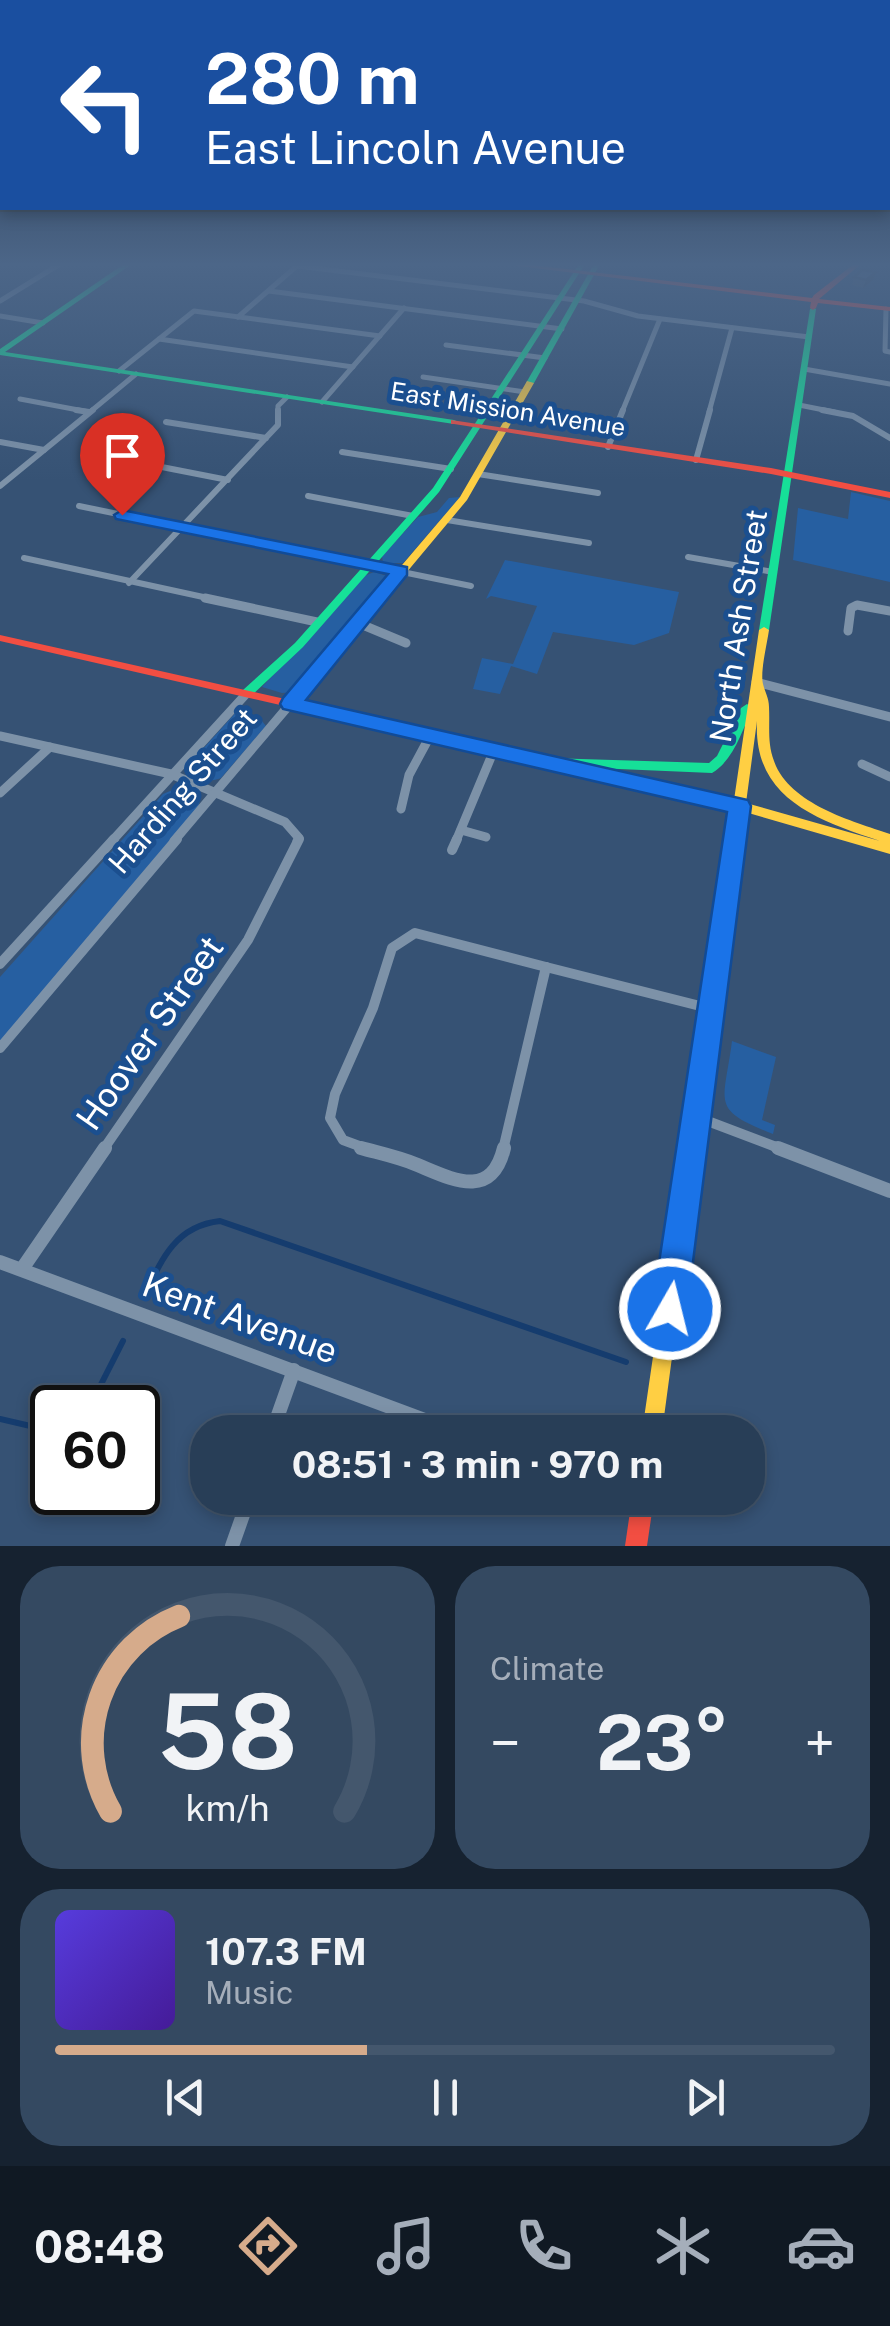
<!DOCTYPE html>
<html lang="en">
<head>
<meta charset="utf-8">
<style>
  :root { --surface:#283e57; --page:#344961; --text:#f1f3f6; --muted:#a5aeba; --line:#44576d; --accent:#d6ab8b }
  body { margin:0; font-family:"Public Sans",sans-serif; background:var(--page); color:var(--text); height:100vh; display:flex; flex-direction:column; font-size:38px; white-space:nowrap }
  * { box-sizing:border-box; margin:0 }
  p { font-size:32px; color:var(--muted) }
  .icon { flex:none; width:55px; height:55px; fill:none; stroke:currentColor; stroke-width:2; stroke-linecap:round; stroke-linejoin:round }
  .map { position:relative; height:1546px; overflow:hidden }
  .panel { display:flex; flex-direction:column; gap:20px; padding:20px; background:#162230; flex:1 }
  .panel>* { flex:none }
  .banner { position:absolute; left:0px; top:0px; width:890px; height:210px; box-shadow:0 5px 15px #0003,0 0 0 2px var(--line); background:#1a4fa0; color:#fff; overflow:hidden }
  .speed { position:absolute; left:30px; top:1385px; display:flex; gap:20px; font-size:50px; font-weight:700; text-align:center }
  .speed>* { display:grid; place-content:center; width:130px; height:130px; border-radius:50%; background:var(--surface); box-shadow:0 5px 15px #0003,0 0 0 2px var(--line); line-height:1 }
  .speed .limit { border:5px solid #111; border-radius:15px; background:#fff; color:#111 }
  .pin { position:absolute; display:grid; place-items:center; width:85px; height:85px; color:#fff; margin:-102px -42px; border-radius:50% 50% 50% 0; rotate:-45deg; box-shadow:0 0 10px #0007 }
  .pin .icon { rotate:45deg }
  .me { position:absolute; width:110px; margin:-55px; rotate:8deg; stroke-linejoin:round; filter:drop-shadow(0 0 8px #0008) }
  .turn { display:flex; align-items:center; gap:35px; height:210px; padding:0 40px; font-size:45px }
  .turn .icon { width:130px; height:130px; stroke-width:2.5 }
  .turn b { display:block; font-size:70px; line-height:85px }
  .big { font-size:75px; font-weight:700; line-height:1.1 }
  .panel .widget { flex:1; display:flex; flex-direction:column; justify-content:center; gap:15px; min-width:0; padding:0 35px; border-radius:40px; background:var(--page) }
  .panel .dial { align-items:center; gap:0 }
  .dial svg { height:260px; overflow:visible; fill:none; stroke:var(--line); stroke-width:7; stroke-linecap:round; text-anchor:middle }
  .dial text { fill:var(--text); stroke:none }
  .song { display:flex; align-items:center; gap:30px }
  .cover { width:120px; height:120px; border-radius:15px; background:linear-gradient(135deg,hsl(250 70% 55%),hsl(260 70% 35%)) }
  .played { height:10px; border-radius:5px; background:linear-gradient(90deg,var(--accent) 40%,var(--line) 40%) }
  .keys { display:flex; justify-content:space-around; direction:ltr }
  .heat { display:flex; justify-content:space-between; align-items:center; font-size:55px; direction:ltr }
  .panel .tiles { flex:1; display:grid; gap:20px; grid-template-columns:1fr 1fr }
  .widget:last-child { grid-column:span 2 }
  .trip { position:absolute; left:190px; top:1415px; width:575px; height:100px; border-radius:40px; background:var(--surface); box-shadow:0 5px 15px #0003,0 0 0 2px var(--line); font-weight:700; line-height:100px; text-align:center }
  .tab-bar { display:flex; height:160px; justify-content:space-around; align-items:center; background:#101923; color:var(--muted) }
  .tab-bar .icon { width:70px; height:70px }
  .tab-bar .selected { color:var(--accent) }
  .tab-bar b { font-size:45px; color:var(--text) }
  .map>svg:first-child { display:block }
  .green { fill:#265fa1 }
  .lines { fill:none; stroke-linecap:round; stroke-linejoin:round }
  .stream { stroke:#153c6e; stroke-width:6 }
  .street-far4 { stroke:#7d92a8; stroke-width:5 }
  .street-far3 { stroke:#7d92a8; stroke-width:6 }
  .street-far2 { stroke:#7d92a8; stroke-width:9 }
  .street-far1 { stroke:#7d92a8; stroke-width:10 }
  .street { stroke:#7d92a8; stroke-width:14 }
  .fast { fill:#16e098; fill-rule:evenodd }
  .slow { fill:#ffcf43; fill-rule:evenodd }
  .jam { fill:#f24e42; fill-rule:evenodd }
  .wall { fill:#455971 }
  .shaded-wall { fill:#38485c }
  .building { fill:#506783; stroke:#38485c; stroke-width:2.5 }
  .route { fill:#1a73e8; stroke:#114b97; stroke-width:2.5 }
  .labels { text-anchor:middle; stroke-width:10; stroke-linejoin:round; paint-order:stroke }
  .far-street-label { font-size:25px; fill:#fff; stroke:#1b4f8f }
  .street-label { font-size:30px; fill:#fff; stroke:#1b4f8f }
  .near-street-label { font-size:35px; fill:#fff; stroke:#1b4f8f }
</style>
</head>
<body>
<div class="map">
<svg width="890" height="1546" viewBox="0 0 890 1546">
  <rect width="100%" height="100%" fill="#365274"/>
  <!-- green -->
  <g class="green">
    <path d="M851,492l39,9v81l-97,-22 5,-52 50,11z"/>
    <path d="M460,497l-57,66h-20l-1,-7 36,-39 19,-5 12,-14z"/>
    <path d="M505,560l174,32 -10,41 -35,12 -81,-13 -16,42 -26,-8 -11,28 -27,-5 9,-31 31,6 24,-58 -46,-10 -5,3z"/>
    <path d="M374,572l13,4 1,6 -94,110 -12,1 -20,-6 102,-111z"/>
    <path d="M239,709l1,5 18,2 8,10 -45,52c-12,5 -27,2 -33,-9l3,-7z"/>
    <path d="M177,788l19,6 4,6 -2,7 -198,235v-65l163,-183z"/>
    <path d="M732,1041l44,16 -14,63 13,5 -2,9c-64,-25 -49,-30 -41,-93z"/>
  </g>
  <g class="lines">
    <!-- stream -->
    <g class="stream">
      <path d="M145,1295c17,-37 31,-69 75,-74l406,141"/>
      <path d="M89,1408l34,-67"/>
      <path d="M0,1419l52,12"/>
    </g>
    <!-- street-far4 -->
    <g class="street-far4">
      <path d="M297,266l287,35 54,15 171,21"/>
      <path d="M269,291l293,38"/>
      <path d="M0,301l60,-37"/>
      <path d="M886,309l-1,42 5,1"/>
      <path d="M0,316l43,7"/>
      <path d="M238,317l61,-53"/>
      <path d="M159,339l194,28"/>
      <path d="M446,345l99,13"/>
      <path d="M804,369l86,15"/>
      <path d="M119,371l75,-60 186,25"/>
      <path d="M423,377l102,15"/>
      <path d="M20,399l69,13"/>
      <path d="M322,402l82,-94"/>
      <path d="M799,405l35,7"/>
      <path d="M90,412l46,-38"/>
      <path d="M278,412v-6l9,-9"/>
      <path d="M622,412l38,-93"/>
      <path d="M709,412l23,-84"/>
    </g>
    <!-- street-far3 -->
    <g class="street-far3">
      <path d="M76,410l13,2"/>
      <path d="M822,410l31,6 37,22"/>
      <path d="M166,422l100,16"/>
      <path d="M0,442l44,8"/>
      <path d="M608,447l15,-37"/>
      <path d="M342,452l109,17"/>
      <path d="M126,460l102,20"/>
      <path d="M696,460l14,-50"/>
      <path d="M478,474l120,19"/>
      <path d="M0,486l93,-76"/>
      <path d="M308,496l105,20"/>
      <path d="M79,506l392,80"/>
      <path d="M447,520l142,23"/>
      <path d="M688,557l85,15"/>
      <path d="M24,558l193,42"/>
      <path d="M129,583l149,-158v-15"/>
    </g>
    <!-- street-far2 -->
    <g class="street-far2">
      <path d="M205,598l112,24"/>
      <path d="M358,623l48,20"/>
      <path d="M848,631l3,-23 6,-3 33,6"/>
      <path d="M756,682l134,35"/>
      <path d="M0,736l171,38 114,48 14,16 -2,3"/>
      <path d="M862,764l28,13"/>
      <path d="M0,793l50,-46"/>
      <path d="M401,809l8,-34 21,-39"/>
      <path d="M461,830l25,7"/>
      <path d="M112,841l135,-148"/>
      <path d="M174,841l117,-138"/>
      <path d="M456,841l38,-91"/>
    </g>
    <!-- street-far1 -->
    <g class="street-far1">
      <path d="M452,850l5,-11"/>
      <path d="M0,964l114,-125"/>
      <path d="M546,967l166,42"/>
      <path d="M0,1048l177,-209"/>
      <path d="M697,1117l87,33"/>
      <path d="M103,1150l145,-210 51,-101"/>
      <path d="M370,1150l-27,-10 -13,-22 5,-24 38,-86 19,-60 23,-15 131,34"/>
      <path d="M503,1150l43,-183"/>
    </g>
    <!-- street -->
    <g class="street">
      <path d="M361,1148c18,5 37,9 54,16 35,14 76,38 89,-16"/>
      <path d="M778,1148l112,43"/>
      <path d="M0,1262l457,170"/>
      <path d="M22,1269l83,-121"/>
      <path d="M272,1432l22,-62"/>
      <path d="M232,1546l17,-48"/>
    </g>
    <!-- fast -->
    <g class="fast">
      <path d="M124,264h8l-127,88 449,68 4,2 -4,2 -454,-69v-6z"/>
      <path d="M579,264h6l-146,228 -136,155 -52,49h-8l-2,-3 2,-3 52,-47 138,-155z"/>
      <path d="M594,264h6l-66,119 -7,2 -1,-2z"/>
      <path d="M813,307l3,2 -47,321 -5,3 -5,-3 51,-321z"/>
      <path d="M747,704l6,4c-11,22 -19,52 -41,65l-163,-7 -6,-4 6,-4 160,5 8,-7 24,-48z"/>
    </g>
    <!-- slow -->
    <g class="slow">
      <path d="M527,381l7,2 -67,117 -172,206h-8l-2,-3 2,-3 173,-203z"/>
      <path d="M764,627l5,3c-2,14 -9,42 -6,54 2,8 6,14 6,23 1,19 -2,36 5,54 15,43 78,60 116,73v20l-145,-42 -83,620h-20l91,-623 -239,-55 -6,-4 6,-4 240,54 25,-170zM757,721c-4,78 61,99 123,120l-134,-38z"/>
    </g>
    <!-- jam -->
    <g class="jam">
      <path d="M502,264h22l288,34 2,-3 40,-31h7l-42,35 71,8v4l-72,-8 -2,5 -3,2 -3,-2 1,-6z"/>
      <path d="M451,420l320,48 119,24v6l-119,-24 -317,-50h-3z"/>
      <path d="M0,635l494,111 6,4 -6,4 -494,-113z"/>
      <path d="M632,1498h22l-7,48h-22z"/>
    </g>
  </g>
  <!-- wall -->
  <path class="wall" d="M854,277l19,3 -10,8 -11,-3z"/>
  <!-- shaded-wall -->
  <path class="shaded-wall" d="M876,272l-3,8 -10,8 3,-8z"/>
  <!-- building -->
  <path class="building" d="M862,270l14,2 -10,8 -12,-3z"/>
  <!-- sky -->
  <linearGradient id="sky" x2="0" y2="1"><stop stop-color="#1e2d40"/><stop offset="0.55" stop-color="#4c6688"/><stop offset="1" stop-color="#4c6688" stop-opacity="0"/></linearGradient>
  <rect width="890" height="481" fill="url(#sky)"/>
  <!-- route -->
  <path class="route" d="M122,510l285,57v8l-101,125 442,100 3,6 -64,503 -5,12 -12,5 -12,-5 -6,-12 75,-497 -444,-103 -3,-5 3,-6 105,-124 -272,-55 -2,-4z"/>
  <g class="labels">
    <!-- far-street labels -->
    <g class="far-street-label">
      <text transform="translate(508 409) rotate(9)" y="9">East Mission Avenue</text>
    </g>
    <!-- street labels -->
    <g class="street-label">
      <text transform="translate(739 626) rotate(-81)" y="10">North Ash Street</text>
      <text transform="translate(183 791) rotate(-49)" y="10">Harding Street</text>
    </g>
    <!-- near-street labels -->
    <g class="near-street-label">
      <text transform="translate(150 1033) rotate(-55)" y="12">Hoover Street</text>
      <text transform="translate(240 1318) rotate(20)" y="12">Kent Avenue</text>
    </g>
  </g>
</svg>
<div class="speed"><div class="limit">60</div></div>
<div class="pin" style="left:122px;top:515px;background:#d93025"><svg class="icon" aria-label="arrive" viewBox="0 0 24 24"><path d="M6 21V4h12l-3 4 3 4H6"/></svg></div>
<svg class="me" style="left:670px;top:1309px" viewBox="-20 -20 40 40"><circle r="17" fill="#1a73e8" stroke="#fff" stroke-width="3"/><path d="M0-11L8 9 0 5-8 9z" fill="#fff"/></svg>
<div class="trip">08:51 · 3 min · 970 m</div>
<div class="banner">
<div class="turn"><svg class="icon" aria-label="left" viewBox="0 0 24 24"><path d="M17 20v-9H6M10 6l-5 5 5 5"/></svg><div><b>280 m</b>East Lincoln Avenue</div></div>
</div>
</div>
<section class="panel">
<div class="tiles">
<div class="widget dial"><svg viewBox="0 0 100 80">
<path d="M14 69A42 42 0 1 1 86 69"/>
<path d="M14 69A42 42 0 0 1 35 9" stroke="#d6ab8b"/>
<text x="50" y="56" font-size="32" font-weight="700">58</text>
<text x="50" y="72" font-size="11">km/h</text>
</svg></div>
<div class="widget"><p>Climate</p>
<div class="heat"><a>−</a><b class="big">23°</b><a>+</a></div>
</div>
<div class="widget">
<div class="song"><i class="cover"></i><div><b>107.3 FM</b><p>Music</p></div></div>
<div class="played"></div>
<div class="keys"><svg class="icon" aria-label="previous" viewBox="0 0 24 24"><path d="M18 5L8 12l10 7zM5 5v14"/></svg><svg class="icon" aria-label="pause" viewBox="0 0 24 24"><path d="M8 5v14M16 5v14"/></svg><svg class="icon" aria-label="next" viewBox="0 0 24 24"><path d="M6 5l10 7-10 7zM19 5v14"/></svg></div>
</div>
</div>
</section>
<nav class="tab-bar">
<b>08:48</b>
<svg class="icon selected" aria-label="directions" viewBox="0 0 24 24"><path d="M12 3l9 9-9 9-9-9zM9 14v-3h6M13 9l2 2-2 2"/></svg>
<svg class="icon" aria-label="music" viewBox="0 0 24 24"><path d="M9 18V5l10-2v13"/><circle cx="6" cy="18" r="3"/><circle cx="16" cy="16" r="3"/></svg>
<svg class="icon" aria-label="phone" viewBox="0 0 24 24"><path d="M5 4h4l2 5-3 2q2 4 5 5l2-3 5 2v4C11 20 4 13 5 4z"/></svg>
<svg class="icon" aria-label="climate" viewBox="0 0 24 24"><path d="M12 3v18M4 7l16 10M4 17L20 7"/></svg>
<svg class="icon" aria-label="car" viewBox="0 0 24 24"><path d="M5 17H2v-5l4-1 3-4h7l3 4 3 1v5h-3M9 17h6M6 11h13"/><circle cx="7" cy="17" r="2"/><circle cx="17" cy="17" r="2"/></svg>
</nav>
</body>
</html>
